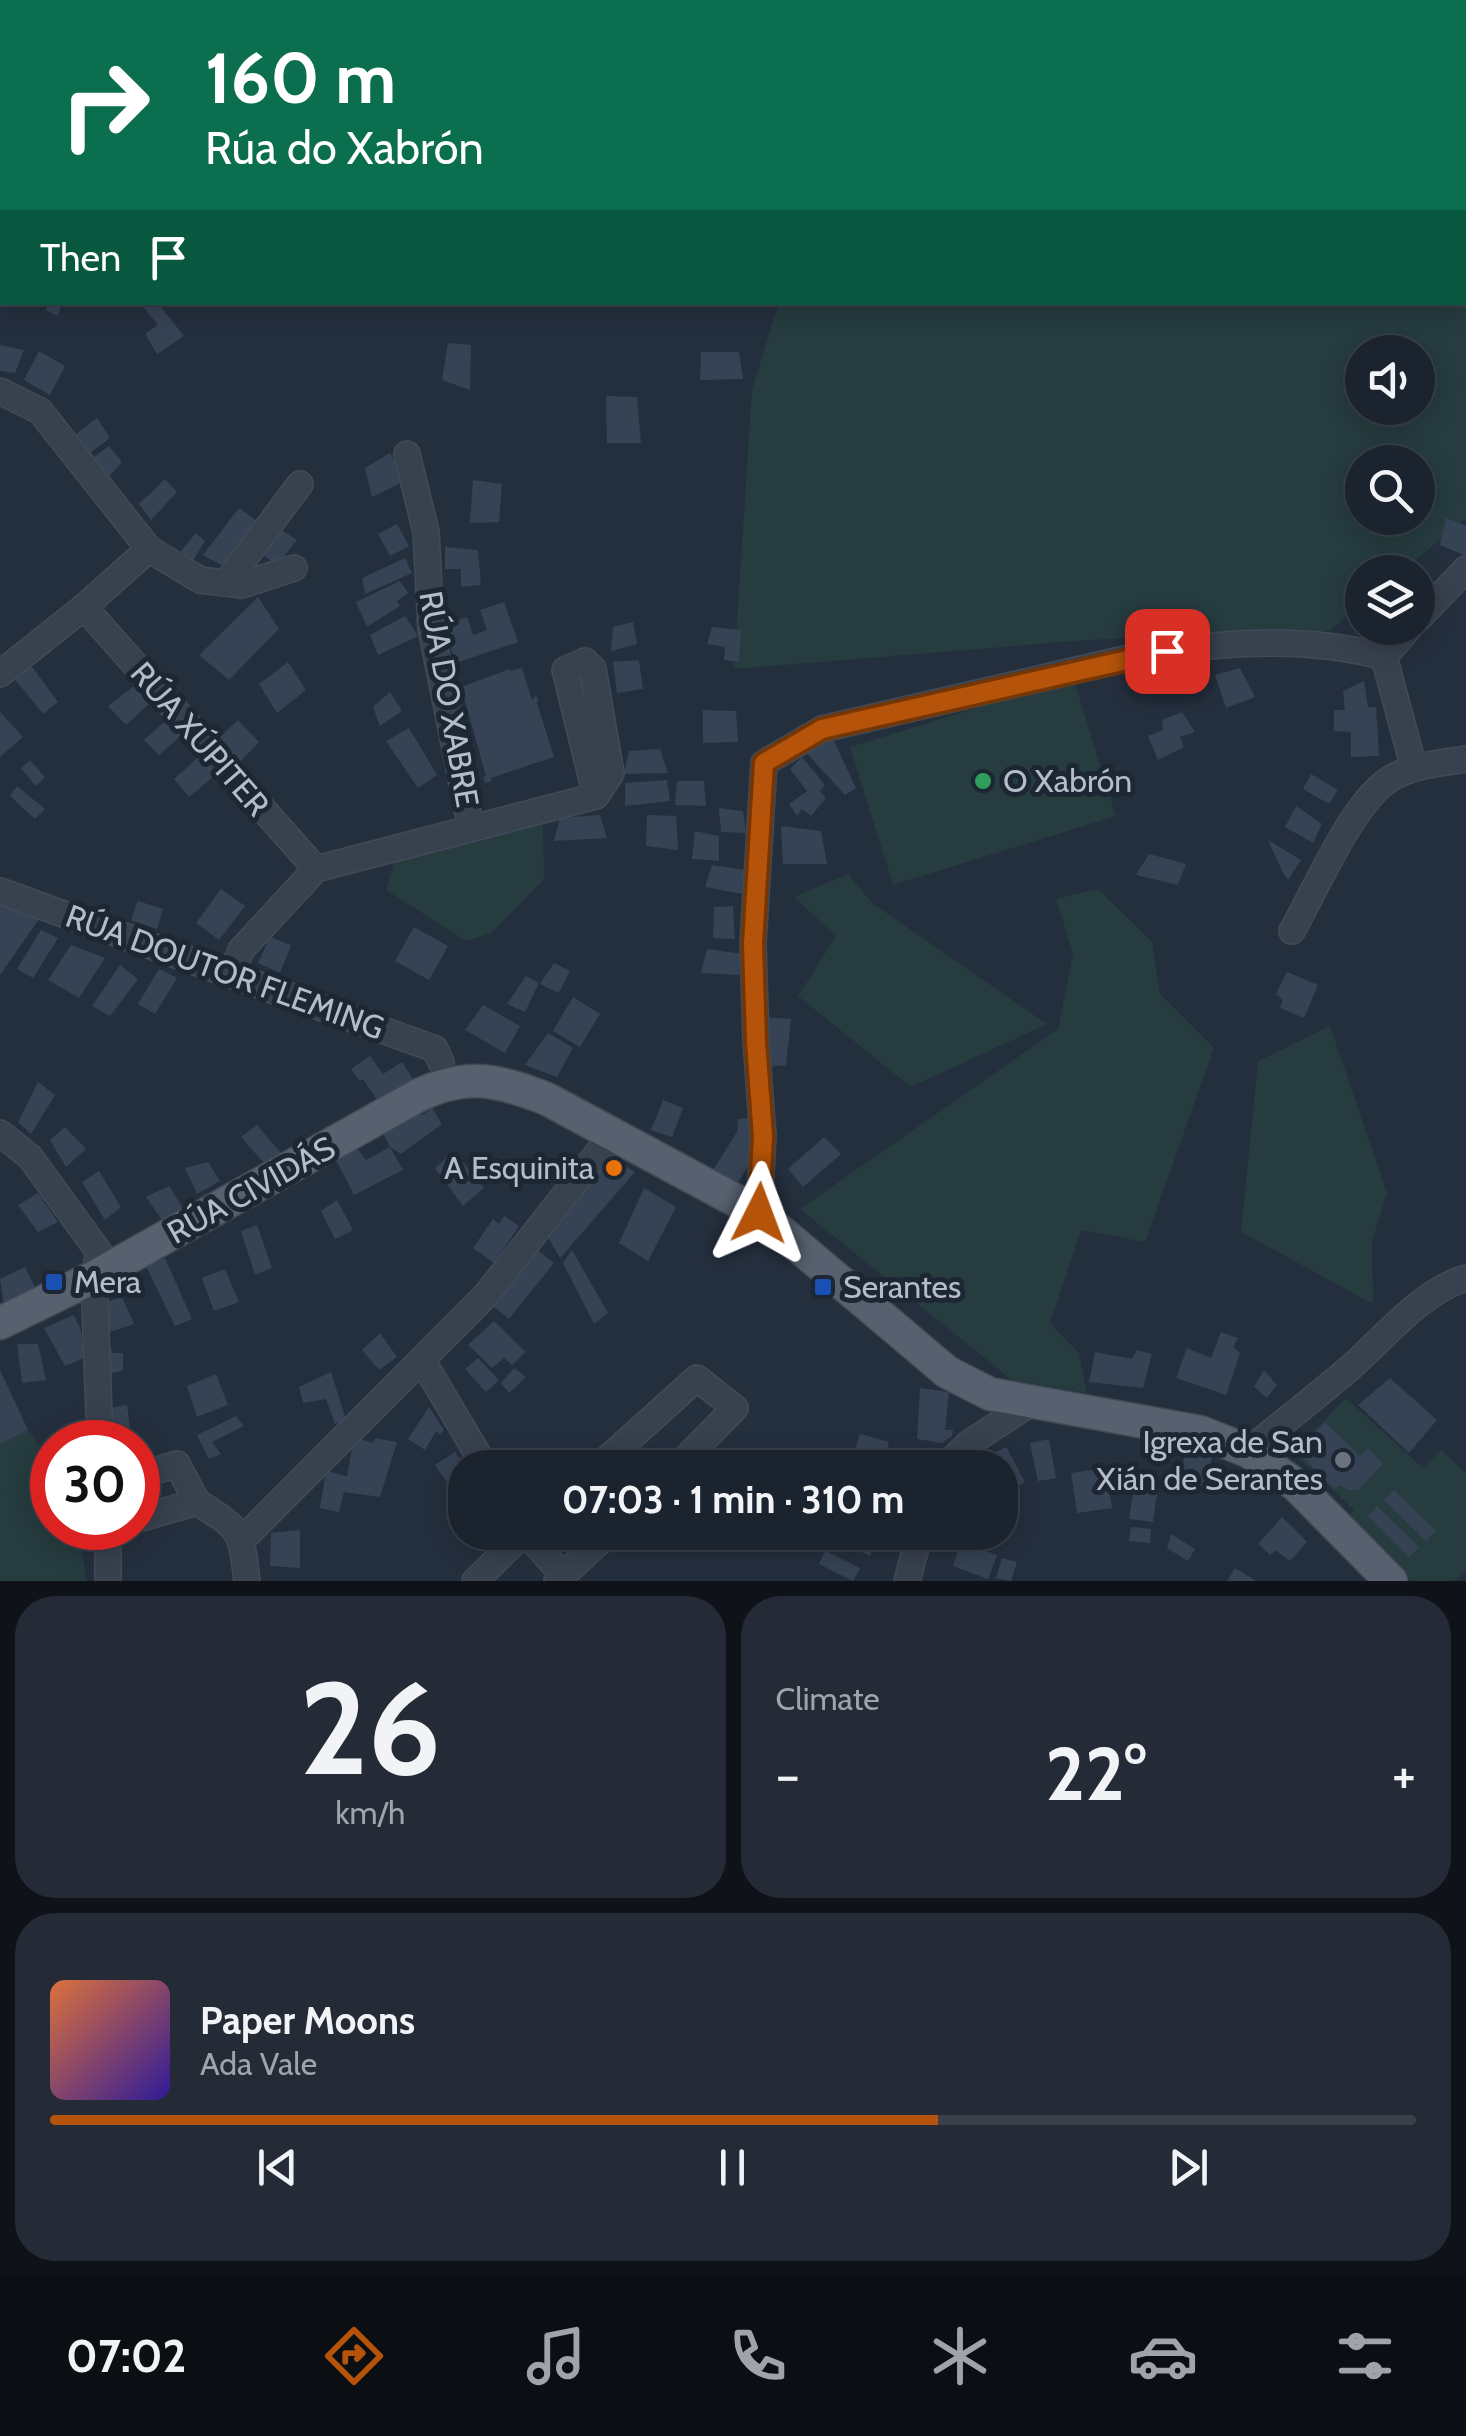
<!DOCTYPE html>
<html lang="en">
<head>
<meta charset="utf-8">
<style>
  :root { --surface:#1b232e; --page:#242b36; --text:#f1f3f6; --muted:#a0a4aa; --line:#39404a; --accent:#b45309 }
  body { margin:0; font-family:Cabin,sans-serif; background:var(--page); color:var(--text); height:100vh; display:flex; flex-direction:column; font-size:38px; white-space:nowrap }
  * { box-sizing:border-box; margin:0 }
  p { font-size:32px; color:var(--muted) }
  .icon { flex:none; width:55px; height:55px; fill:none; stroke:currentColor; stroke-width:2; stroke-linecap:round; stroke-linejoin:round }
  .map { position:relative; height:1581px; overflow:hidden }
  .side { display:flex; flex-direction:column; gap:15px; padding:15px; background:#0f1319; flex:1 }
  .side>* { flex:none }
  .top-card { position:absolute; left:0px; top:0px; width:1468px; height:305px; box-shadow:0 5px 25px #0003,0 0 0 2px var(--line); background:#0b6e4f; color:#fff; overflow:hidden }
  .fabs { position:absolute; left:1345px; top:335px; display:grid; gap:20px }
  .fabs a { display:grid; place-items:center; width:90px; height:90px; border-radius:50%; background:var(--surface); box-shadow:0 5px 25px #0003,0 0 0 2px var(--line); font-size:50px }
  .speed { position:absolute; left:30px; top:1420px; display:flex; gap:20px; font-size:50px; font-weight:700; text-align:center }
  .speed>* { display:grid; place-content:center; width:130px; height:130px; border-radius:50%; background:var(--surface); box-shadow:0 5px 25px #0003,0 0 0 2px var(--line); line-height:1 }
  .speed .limit { border:15px solid #d22; background:#fff; color:#111 }
  .pin { position:absolute; display:grid; place-items:center; width:85px; height:85px; color:#fff; margin:-42px; border-radius:20px; box-shadow:0 5px 15px #0006 }
  .me { position:absolute; width:110px; margin:-55px; rotate:3deg; stroke-linejoin:round; filter:drop-shadow(0 0 8px #0008) }
  .turn { display:flex; align-items:center; gap:35px; height:210px; padding:0 40px; font-size:45px }
  .turn .icon { width:130px; height:130px; stroke-width:2.5 }
  .turn b { display:block; font-size:70px; line-height:85px }
  .then { display:flex; align-items:center; height:95px; padding:0 40px; background:#0003; gap:20px; font-size:38px }
  .big { font-size:75px; font-weight:800; line-height:1.1 }
  .side .widget { flex:1; display:flex; flex-direction:column; justify-content:center; gap:15px; min-width:0; padding:0 35px; border-radius:40px; background:var(--page) }
  .side .dial { align-items:center; gap:0 }
  .dial b { font-size:130px; line-height:1 }
  .song { display:flex; align-items:center; gap:30px }
  .cover { width:120px; height:120px; border-radius:15px; background:linear-gradient(135deg,hsl(20 70% 55%),hsl(250 70% 35%)) }
  .played { height:10px; border-radius:5px; background:linear-gradient(90deg,var(--accent) 65%,var(--line) 65%) }
  .keys { display:flex; justify-content:space-around; direction:ltr }
  .heat { display:flex; justify-content:space-between; align-items:center; font-size:55px; direction:ltr }
  .side .tiles { flex:1; display:grid; gap:15px; grid-template-columns:1fr 1fr }
  .widget:last-child { grid-column:span 2 }
  .trip { position:absolute; left:448px; top:1450px; width:570px; height:100px; border-radius:40px; background:var(--surface); box-shadow:0 5px 25px #0003,0 0 0 2px var(--line); font-weight:800; line-height:100px; text-align:center }
  .tabs { display:flex; height:160px; justify-content:space-around; align-items:center; background:#0b0e12; color:var(--muted) }
  .tabs .icon { width:70px; height:70px }
  .tabs .selected { color:var(--accent) }
  .tabs b { font-size:45px; color:var(--text) }
  .map>svg:first-child { display:block }
  .green { fill:#263c3f; fill-rule:evenodd }
  .building { fill:#364354 }
  .lines { fill:none; stroke-linecap:round; stroke-linejoin:round }
  .minor-casing { stroke:#414a57; stroke-width:28 }
  .major-casing { stroke:#414a57; stroke-width:35 }
  .minor { stroke:#38414e; stroke-width:25 }
  .major { stroke:#56606e; stroke-width:32 }
  .route-casing { stroke:#753606; stroke-width:25 }
  .route { stroke:#b45309; stroke-width:18 }
  .leisure-dot { fill:#2e9e5b; stroke:#1d2633; stroke-width:4 }
  .food-dot { fill:#e8710a; stroke:#1d2633; stroke-width:4 }
  .transit-dot { fill:#1a4fb4; stroke:#1d2633; stroke-width:4 }
  .worship-dot { fill:#6b7280; stroke:#1d2633; stroke-width:4 }
  .labels { text-anchor:middle; stroke-width:10; stroke-linejoin:round; paint-order:stroke }
  .street-label { font-size:32px; fill:#b4bcc9; stroke:#1d2633 }
  .poi-label { font-size:32px; fill:#b4bcc9; stroke:#1d2633; text-anchor:start }
</style>
</head>
<body>
<div class="map">
<svg width="1466" height="1581" viewBox="0 0 1466 1581">
  <rect width="100%" height="100%" fill="#242f3e"/>
  <!-- green -->
  <g class="green">
    <path d="M1290,0h176v518l-65,54h-39v32l-33,27 -242,9 -353,29 18,-280 27,-86 686,-1v-300zM1362,352h56v56h-56zM1362,462h56v56h-56z"/>
    <path d="M1073,678l43,138 -223,69 -43,-138z"/>
    <path d="M543,821l1,58 -53,54 -25,8 -80,-51 8,-28z"/>
    <path d="M848,874l24,29 175,121 -136,63 -113,-91 38,-60 -42,-39z"/>
    <path d="M1098,889l54,53 8,52 54,54 -69,194 -64,-12 -31,93 29,30 8,40 -75,-13 -212,-171 258,-180 15,-75 -17,-55z"/>
    <path d="M1330,1026l57,167 -15,49 1,62 -132,-72 17,-171z"/>
    <path d="M1346,1398l77,70 18,-18 25,24v95l-12,12h-43l-66,-59 9,-12 -61,-58z"/>
    <path d="M28,1430l20,29 4,2v67h27l7,53h-86v-137z"/>
  </g>
  <!-- building -->
  <g class="building">
    <path d="M48,302h14l-4,14 -12,-6z"/>
    <path d="M139,302h18l27,34 -27,18 -12,-20 13,-9z"/>
    <path d="M448,343l23,2 -1,45 -28,-10z"/>
    <path d="M0,345l24,5 -9,23 -15,-2z"/>
    <path d="M39,351l26,15 -15,29 -26,-15z"/>
    <path d="M701,352h38l4,27 -43,1z"/>
    <path d="M606,396l31,1 4,46h-34z"/>
    <path d="M97,418l13,20 -20,15 -15,-18z"/>
    <path d="M109,446l13,16 -16,18 -16,-20z"/>
    <path d="M390,453l15,28 -33,16 -7,-29z"/>
    <path d="M165,479l12,13 -26,28 -12,-16z"/>
    <path d="M473,480l29,4 -3,38 -29,1z"/>
    <path d="M239,508l25,18 -34,44 -27,-15z"/>
    <path d="M1446,518l20,8v30l-26,-11z"/>
    <path d="M397,524l12,22 -19,10 -12,-22z"/>
    <path d="M277,527l20,13 -20,25 -18,-13z"/>
    <path d="M196,533l9,8 -13,21 -11,-11z"/>
    <path d="M445,547l33,3 3,35 -20,2v-18h-16z"/>
    <path d="M405,558l7,15 -47,21 -3,-16z"/>
    <path d="M400,581l8,12 -11,8 3,5 -33,21 -11,-25z"/>
    <path d="M258,597l21,32 -50,51 -30,-25z"/>
    <path d="M504,602l14,40 -62,21 -13,-37 24,-9 6,18 14,-5 -7,-20z"/>
    <path d="M405,616l13,20 -40,19 -8,-20z"/>
    <path d="M633,622l4,22 -26,7 2,-24z"/>
    <path d="M712,627l29,3 -2,32 -15,-2 1,-13 -18,-3z"/>
    <path d="M27,660l31,42 -15,12 -33,-41z"/>
    <path d="M639,660l4,29 -26,4 -4,-31z"/>
    <path d="M288,662l18,28 -29,23 -18,-29z"/>
    <path d="M522,668l10,32 3,-4 3,2 -1,5 17,54 -63,21 1,3 -7,2 -2,-6 3,-1 -25,-89 49,-18 1,2z"/>
    <path d="M1240,668l15,29 -29,11 -11,-33z"/>
    <path d="M1364,681l4,26h8l3,49 -28,1v-25l-17,-1v-21h11l-2,-19z"/>
    <path d="M134,686l16,17 -24,22 -18,-19z"/>
    <path d="M390,692l12,19 -22,15 -7,-19z"/>
    <path d="M703,710l33,1 2,31 -35,1z"/>
    <path d="M0,712l23,25 -23,20z"/>
    <path d="M1182,712l13,20 -15,5 4,10 -26,13 -10,-24 15,-6 -1,-10z"/>
    <path d="M169,718l14,16 -24,21 -15,-15z"/>
    <path d="M238,720l21,22 -19,20 -22,-23z"/>
    <path d="M409,728l28,47 -19,13 -32,-47z"/>
    <path d="M831,735l25,53 -11,7 -43,-47z"/>
    <path d="M660,749l8,24 -44,1 5,-23z"/>
    <path d="M203,753l16,19 -30,25 -15,-18z"/>
    <path d="M802,757l23,28 -5,6 6,7 -15,18 -9,-7 -5,7 -8,-12 18,-13 -17,-22z"/>
    <path d="M30,760l15,17 -9,9 -15,-18z"/>
    <path d="M1311,774l27,16 -9,14 -26,-15z"/>
    <path d="M667,780l3,21 -45,5v-23z"/>
    <path d="M677,781h27l2,25 -31,-1z"/>
    <path d="M17,786l28,23 -10,10 -25,-23z"/>
    <path d="M1296,806l26,18 -9,19 -28,-16z"/>
    <path d="M719,808l24,3 3,22 -25,-1z"/>
    <path d="M600,815l7,23 -53,3 6,-23z"/>
    <path d="M647,815l29,1 2,34 -32,-4z"/>
    <path d="M781,826l40,5 6,33h-44z"/>
    <path d="M695,831l24,5v25l-27,-2z"/>
    <path d="M1268,840l33,20 -13,20 -5,-7z"/>
    <path d="M1149,854l37,10 -8,21 -42,-10z"/>
    <path d="M712,865l33,5 -2,24 -38,-7z"/>
    <path d="M221,889l24,17 -26,34 -23,-17z"/>
    <path d="M0,900l39,19 -39,56z"/>
    <path d="M138,901l25,8 -6,20 -26,-9z"/>
    <path d="M733,906l2,33 -22,-1 1,-31z"/>
    <path d="M414,927l34,19 -19,34 -34,-19z"/>
    <path d="M41,930l17,8 -25,40 -16,-9z"/>
    <path d="M270,937l21,8 -11,28 -22,-10z"/>
    <path d="M71,945l34,13 -26,40 -31,-18z"/>
    <path d="M707,949l35,5 -3,21 -38,-2z"/>
    <path d="M554,963l16,8 -11,22 -19,-9z"/>
    <path d="M120,965l18,14 -28,37 -18,-10z"/>
    <path d="M159,969l18,9 -22,36 -17,-10z"/>
    <path d="M1287,972l31,13 -14,33 -24,-10 3,-8 -7,-6z"/>
    <path d="M526,976l13,7 -14,29 -18,-8z"/>
    <path d="M573,997l27,17 -20,33 -27,-16z"/>
    <path d="M483,1005l37,21 -15,27 -40,-23z"/>
    <path d="M763,1017l28,2 -5,46 -19,2z"/>
    <path d="M548,1033l25,15 -16,29 -32,-12z"/>
    <path d="M370,1056l13,18 19,-12 11,17 -34,24 -16,-24 -4,2 -8,-12z"/>
    <path d="M38,1082l17,13 -24,39 -13,-12z"/>
    <path d="M663,1100l20,8 -11,29 -21,-7z"/>
    <path d="M419,1108l3,7 10,-7 10,16 -41,30 -11,-7 13,23 -49,25 -19,-37 21,-11 10,13 24,-13 -9,-17z"/>
    <path d="M748,1118v8h6l-5,39 -13,21 -23,-16 24,-38 1,-13z"/>
    <path d="M257,1125l25,29 -18,9 -23,-26z"/>
    <path d="M65,1127l21,22 -20,18 -16,-27z"/>
    <path d="M824,1137l17,17 -38,33 -15,-18z"/>
    <path d="M454,1151l30,37 -21,18 -28,-38z"/>
    <path d="M612,1158l23,14 -75,86 -14,-24z"/>
    <path d="M208,1162l12,19 -23,13 -12,-26z"/>
    <path d="M99,1171l22,36 -16,13 -23,-38z"/>
    <path d="M169,1186l14,22 -21,12 -16,-23z"/>
    <path d="M644,1188l32,19 -28,54 -29,-18z"/>
    <path d="M38,1193l20,29 -20,10 -20,-27z"/>
    <path d="M337,1200l16,30 -18,9 -14,-28z"/>
    <path d="M504,1216l15,10 -25,37 -21,-15 20,-29 6,5z"/>
    <path d="M257,1225l15,43 -17,7 -14,-44z"/>
    <path d="M536,1249l18,14 -45,56 -17,-14z"/>
    <path d="M572,1250l36,63 -14,11 -31,-61z"/>
    <path d="M165,1258l27,61 -17,7 -29,-60z"/>
    <path d="M25,1267l11,22 -32,15 -4,-25z"/>
    <path d="M225,1269l14,33 -25,9 -12,-33z"/>
    <path d="M122,1297l12,27 -24,8 -7,-29z"/>
    <path d="M74,1315l7,16 3,27 -19,8 -21,-38z"/>
    <path d="M494,1321l32,31 -14,13 -8,-7 -12,10 -24,-23z"/>
    <path d="M1221,1332l17,6 -5,9 7,6 -14,42 -50,-17 11,-30 24,10z"/>
    <path d="M380,1333l17,24 -18,13 -17,-20z"/>
    <path d="M109,1341l3,12h11v18l-11,2 1,4 -12,1 -2,-35z"/>
    <path d="M17,1344h21l8,36 -24,3z"/>
    <path d="M1137,1350l15,4 -9,34 -54,-6 6,-30 37,7z"/>
    <path d="M478,1358l21,22 -13,12 -21,-23z"/>
    <path d="M514,1368l12,9 -17,16 -8,-10z"/>
    <path d="M0,1370l28,60 -28,14z"/>
    <path d="M1264,1370l13,15 -10,13 -13,-11z"/>
    <path d="M331,1372l15,48 -11,4 -9,-25 -23,4 -4,-16z"/>
    <path d="M216,1374l12,31 -31,12 -10,-31z"/>
    <path d="M1390,1378l47,42 -28,33 -51,-48z"/>
    <path d="M920,1388l29,4 -4,38h8l-1,6 -10,7 -25,-4z"/>
    <path d="M127,1405l5,37h-26l-3,-33z"/>
    <path d="M429,1407l15,23 -4,4 -4,-3 -11,19 -17,-11z"/>
    <path d="M236,1416l8,10 -32,16 9,12 -12,5 -12,-24z"/>
    <path d="M1325,1422l35,34 8,-8 15,16 -25,26h-10l-9,-5 -4,4 -38,-37z"/>
    <path d="M860,1434l29,8 -7,24 -30,-7z"/>
    <path d="M354,1438l19,5 2,-5 22,4 -17,55 -36,-5 -5,20 -19,-4 6,-37 21,5z"/>
    <path d="M1049,1439l7,39 -18,3 -8,-38z"/>
    <path d="M1188,1445l25,10 -10,32 -24,-11z"/>
    <path d="M1006,1447l19,35 -17,10 -8,-15v-9h-5l-6,-12z"/>
    <path d="M455,1452l12,16 -2,14 -13,8 -17,-25z"/>
    <path d="M1106,1468l6,40 -35,5 -6,-40z"/>
    <path d="M1135,1482l23,4 -5,36 -24,-3z"/>
    <path d="M1394,1490l42,41 -10,10 -42,-41z"/>
    <path d="M1377,1506l42,41 -10,10 -41,-41z"/>
    <path d="M1282,1517l25,25 -17,19 -15,-11 -5,5 -12,-11z"/>
    <path d="M1131,1527l20,2 -1,14 -21,-2z"/>
    <path d="M300,1530v38l-30,-2 1,-33z"/>
    <path d="M846,1532h31l-7,24 -25,-12z"/>
    <path d="M1171,1534l24,15 -7,12 -21,-13z"/>
    <path d="M961,1542l36,13 -9,24 -35,-13z"/>
    <path d="M825,1551l35,17 -7,13 -34,-17z"/>
    <path d="M1002,1558l15,4 -6,19 -15,-3z"/>
    <path d="M1235,1568l21,13h-29z"/>
  </g>
  <g class="lines">
    <defs>
      <g id="minor">
        <path d="M118,2l2,-2"/>
        <path d="M250,2l3,-2"/>
        <path d="M0,62l2,-1"/>
        <path d="M0,277l2,-5"/>
        <path d="M0,391l40,20 109,138 51,31 42,5 52,-17"/>
        <path d="M407,454l19,78 5,96 40,200"/>
        <path d="M226,583l74,-99"/>
        <path d="M84,607l232,262"/>
        <path d="M1418,619l48,-50"/>
        <path d="M1384,657l30,111"/>
        <path d="M1384,657l25,-29"/>
        <path d="M0,674l84,-67 65,-58"/>
        <path d="M0,891l435,158 6,13"/>
        <path d="M1292,931c23,-40 61,-130 98,-152 22,-14 51,-16 76,-20"/>
        <path d="M231,975l10,-25 75,-81 280,-73 15,-23 -18,-104 -8,-8 -20,9 31,126"/>
        <path d="M0,1133l30,24 69,95 -5,25 6,165"/>
        <path d="M759,1213l4,-77 -7,-94 -3,-98 11,-181 58,-34 324,-75c80,-12 160,-18 238,3"/>
        <path d="M422,1360l64,108"/>
        <path d="M1248,1451c32,-26 65,-52 96,-78 37,-31 75,-81 122,-95"/>
        <path d="M597,1468l100,-90 38,30 -59,60"/>
        <path d="M944,1468l24,-24 61,-40"/>
        <path d="M138,1476l39,-12 20,38"/>
        <path d="M138,1519l59,-17c44,28 44,27 50,79"/>
        <path d="M525,1532l37,42"/>
        <path d="M242,1540l244,-245 126,-160"/>
        <path d="M108,1581v-53"/>
        <path d="M475,1581l50,-49"/>
        <path d="M557,1581l53,-49"/>
        <path d="M907,1581l13,-49"/>
      </g>
      <path id="major" d="M0,1323l94,-46 325,-182c49,-23 79,-15 128,4l212,114 188,159 43,22 210,38 48,19 48,34 95,96"/>
    </defs>
    <!-- minor casing -->
    <use href="#minor" class="minor-casing"/>
    <!-- major casing -->
    <use href="#major" class="major-casing"/>
    <!-- minor -->
    <use href="#minor" class="minor"/>
    <!-- major -->
    <use href="#major" class="major"/>
  </g>
  <g class="lines">
    <defs>
      <path id="route" d="M759,1213l4,-77 -7,-94 -3,-98 11,-181 58,-34 345,-78"/>
    </defs>
    <!-- route casing -->
    <use href="#route" class="route-casing"/>
    <!-- route -->
    <use href="#route" class="route"/>
  </g>
  <!-- markers -->
  <circle class="leisure-dot" cx="983" cy="781" r="10"/>
  <circle class="food-dot" cx="614" cy="1168" r="10"/>
  <g class="transit-dot">
    <rect x="44" y="1272" width="20" height="20" rx="5"/>
    <rect x="813" y="1277" width="20" height="20" rx="5"/>
  </g>
  <circle class="worship-dot" cx="1343" cy="1460" r="10"/>
  <g class="labels">
    <!-- street labels -->
    <g class="street-label">
      <text transform="translate(449 699) rotate(80)" y="11">RÚA DO XABRE</text>
      <text transform="translate(200 739) rotate(49)" y="11">RÚA XÚPITER</text>
      <text transform="translate(225 972) rotate(20)" y="11">RÚA DOUTOR FLEMING</text>
      <text transform="translate(251 1190) rotate(-29)" y="11">RÚA CIVIDÁS</text>
    </g>
    <!-- poi labels -->
    <g class="poi-label">
      <text x="1003" y="792">O Xabrón</text>
      <text x="594" y="1179" text-anchor="end">A Esquinita</text>
      <text x="74" y="1293">Mera</text>
      <text x="843" y="1298">Serantes</text>
      <text x="1323" y="1453" text-anchor="end">Igrexa de San<tspan x="1323" dy="37">Xián de Serantes</tspan></text>
    </g>
  </g>
</svg>
<div class="fabs">
<a><svg class="icon" aria-label="sound" viewBox="0 0 24 24"><path d="M4 9h4l5-4v14l-5-4H4zM17 9q2 3 0 6"/></svg></a>
<a><svg class="icon" aria-label="search" viewBox="0 0 24 24"><circle cx="10" cy="10" r="6"/><path d="M15 15l6 6"/></svg></a>
<a><svg class="icon" aria-label="layers" viewBox="0 0 24 24"><path d="M12 4l9 5-9 5-9-5zM3 14l9 5 9-5"/></svg></a>
</div>
<div class="speed"><div class="limit">30</div></div>
<div class="pin" style="left:1167px;top:651px;background:#d93025"><svg class="icon" aria-label="arrive" viewBox="0 0 24 24"><path d="M6 21V4h12l-3 4 3 4H6"/></svg></div>
<svg class="me" style="left:759px;top:1213px" viewBox="-20 -20 40 40"><path d="M0-17L14 15 0 8-14 15z" fill="#b45309" stroke="#fff" stroke-width="4"/></svg>
<div class="trip">07:03 · 1 min · 310 m</div>
<div class="top-card">
<div class="turn"><svg class="icon" aria-label="right" viewBox="0 0 24 24"><path d="M7 20v-9h11M14 6l5 5-5 5"/></svg><div><b>160 m</b>Rúa do Xabrón</div></div>
<div class="then">Then<svg class="icon" aria-label="arrive" viewBox="0 0 24 24"><path d="M6 21V4h12l-3 4 3 4H6"/></svg></div>
</div>
</div>
<section class="side">
<div class="tiles">
<div class="widget dial"><b>26</b><p>km/h</p></div>
<div class="widget"><p>Climate</p>
<div class="heat"><a>−</a><b class="big">22°</b><a>+</a></div>
</div>
<div class="widget">
<div class="song"><i class="cover"></i><div><b>Paper Moons</b><p>Ada Vale</p></div></div>
<div class="played"></div>
<div class="keys"><svg class="icon" aria-label="previous" viewBox="0 0 24 24"><path d="M18 5L8 12l10 7zM5 5v14"/></svg><svg class="icon" aria-label="pause" viewBox="0 0 24 24"><path d="M8 5v14M16 5v14"/></svg><svg class="icon" aria-label="next" viewBox="0 0 24 24"><path d="M6 5l10 7-10 7zM19 5v14"/></svg></div>
</div>
</div>
</section>
<nav class="tabs">
<b>07:02</b>
<svg class="icon selected" aria-label="directions" viewBox="0 0 24 24"><path d="M12 3l9 9-9 9-9-9zM9 14v-3h6M13 9l2 2-2 2"/></svg>
<svg class="icon" aria-label="music" viewBox="0 0 24 24"><path d="M9 18V5l10-2v13"/><circle cx="6" cy="18" r="3"/><circle cx="16" cy="16" r="3"/></svg>
<svg class="icon" aria-label="phone" viewBox="0 0 24 24"><path d="M5 4h4l2 5-3 2q2 4 5 5l2-3 5 2v4C11 20 4 13 5 4z"/></svg>
<svg class="icon" aria-label="climate" viewBox="0 0 24 24"><path d="M12 3v18M4 7l16 10M4 17L20 7"/></svg>
<svg class="icon" aria-label="car" viewBox="0 0 24 24"><path d="M5 17H2v-5l4-1 3-4h7l3 4 3 1v5h-3M9 17h6M6 11h13"/><circle cx="7" cy="17" r="2"/><circle cx="17" cy="17" r="2"/></svg>
<svg class="icon" aria-label="filters" viewBox="0 0 24 24"><path d="M4 7h16M4 17h16"/><circle cx="9" cy="7" r="2"/><circle cx="15" cy="17" r="2"/></svg>
</nav>
</body>
</html>
